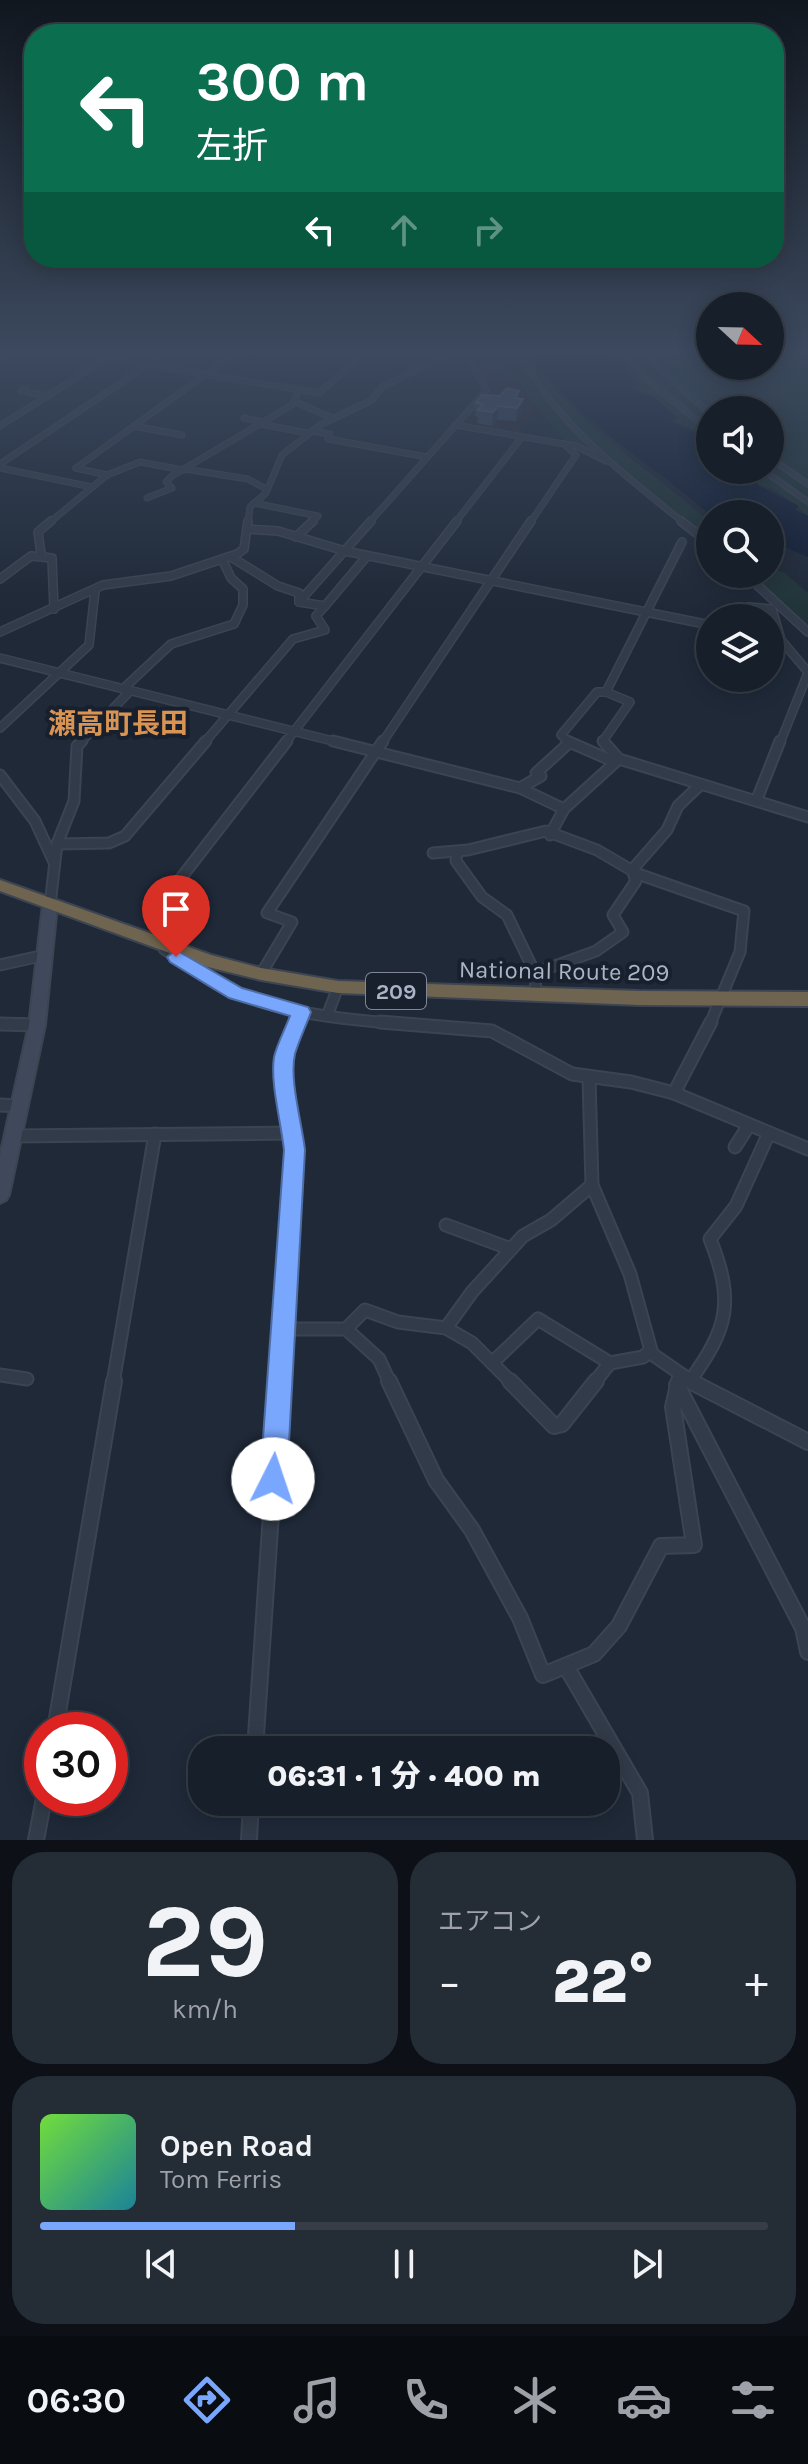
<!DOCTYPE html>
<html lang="ja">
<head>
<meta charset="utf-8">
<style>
  :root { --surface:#171f2a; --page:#242c36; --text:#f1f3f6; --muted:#9ea2a8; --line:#363d47; --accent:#7aa7fe }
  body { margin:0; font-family:Karla,"Noto Sans JP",sans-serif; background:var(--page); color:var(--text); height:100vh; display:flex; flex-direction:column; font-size:30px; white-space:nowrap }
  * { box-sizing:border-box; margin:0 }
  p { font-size:26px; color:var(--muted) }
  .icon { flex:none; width:44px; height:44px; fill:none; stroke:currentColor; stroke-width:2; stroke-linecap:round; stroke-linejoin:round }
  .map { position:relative; height:1840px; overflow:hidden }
  .sheet { display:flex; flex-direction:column; gap:12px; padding:12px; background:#0d1117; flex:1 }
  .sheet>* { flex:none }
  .hud { position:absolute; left:24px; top:24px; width:760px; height:244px; border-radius:32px; box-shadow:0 4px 20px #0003,0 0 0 2px var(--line); background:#0b6e4f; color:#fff; overflow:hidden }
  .needle { width:52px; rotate:112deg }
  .buttons { position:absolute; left:696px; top:292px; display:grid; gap:16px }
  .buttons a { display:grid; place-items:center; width:88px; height:88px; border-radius:50%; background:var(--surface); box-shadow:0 4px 20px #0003,0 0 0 2px var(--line); font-size:40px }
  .speed { position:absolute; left:24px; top:1712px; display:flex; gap:16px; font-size:40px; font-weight:700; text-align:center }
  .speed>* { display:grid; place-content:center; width:104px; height:104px; border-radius:50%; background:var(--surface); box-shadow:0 4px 20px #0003,0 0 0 2px var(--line); line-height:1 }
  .speed .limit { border:12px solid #d22; background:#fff; color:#111 }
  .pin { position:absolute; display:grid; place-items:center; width:68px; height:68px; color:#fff; margin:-82px -34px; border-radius:50% 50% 50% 0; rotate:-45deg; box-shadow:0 0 8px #0007 }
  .pin .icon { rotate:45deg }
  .me { position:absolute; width:88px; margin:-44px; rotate:4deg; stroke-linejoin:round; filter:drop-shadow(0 0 6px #0008) }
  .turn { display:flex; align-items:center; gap:28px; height:168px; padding:0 40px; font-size:36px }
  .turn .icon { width:104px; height:104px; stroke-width:2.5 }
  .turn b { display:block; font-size:56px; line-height:68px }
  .lanes { display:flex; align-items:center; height:76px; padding:0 40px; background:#0003; justify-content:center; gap:40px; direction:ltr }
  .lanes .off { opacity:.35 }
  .big { font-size:60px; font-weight:800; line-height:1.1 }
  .sheet .widget { flex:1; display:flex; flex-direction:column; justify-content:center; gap:12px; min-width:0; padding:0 28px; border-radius:32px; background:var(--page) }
  .sheet .dial { align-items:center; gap:0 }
  .dial b { font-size:104px; line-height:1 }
  .song { display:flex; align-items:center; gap:24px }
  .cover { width:96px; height:96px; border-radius:12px; background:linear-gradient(135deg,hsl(100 70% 55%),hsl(190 70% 35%)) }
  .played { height:8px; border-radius:4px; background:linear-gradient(90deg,var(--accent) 35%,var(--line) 35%) }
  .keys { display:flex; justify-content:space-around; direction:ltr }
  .heat { display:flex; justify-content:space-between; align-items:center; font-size:44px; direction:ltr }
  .sheet .tiles { flex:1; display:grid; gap:12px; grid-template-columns:1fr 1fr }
  .widget:last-child { grid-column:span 2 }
  .trip { position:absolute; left:188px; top:1736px; width:432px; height:80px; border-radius:32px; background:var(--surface); box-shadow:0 4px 20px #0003,0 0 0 2px var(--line); font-weight:800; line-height:80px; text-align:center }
  .dock { display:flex; height:128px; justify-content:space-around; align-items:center; background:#090c11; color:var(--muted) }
  .dock .icon { width:56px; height:56px }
  .dock .current { color:var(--accent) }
  .dock b { font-size:36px; color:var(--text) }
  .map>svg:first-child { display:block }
  .medical { fill:#2d2b39 }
  .green { fill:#213539 }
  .water { fill:#121f36 }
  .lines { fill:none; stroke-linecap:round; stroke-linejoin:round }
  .street-far4-casing { stroke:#3c4452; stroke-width:7 }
  .street-far3-casing { stroke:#3c4452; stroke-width:10 }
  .street-far2-casing { stroke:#3c4452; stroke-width:13 }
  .street-far1-casing { stroke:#3c4452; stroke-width:15 }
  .street-casing { stroke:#3c4452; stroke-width:18 }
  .secondary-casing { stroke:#3c4452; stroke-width:4 }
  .highway-casing { stroke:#3d4553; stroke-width:4 }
  .street-far4 { stroke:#323b49; stroke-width:5 }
  .street-far3 { stroke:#323b49; stroke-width:7 }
  .street-far2 { stroke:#323b49; stroke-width:9 }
  .street-far1 { stroke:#323b49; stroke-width:11 }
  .street { stroke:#323b49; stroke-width:14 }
  .secondary { fill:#40495c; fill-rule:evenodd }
  .highway { fill:#6f644f; fill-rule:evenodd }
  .wall { fill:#394458 }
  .shaded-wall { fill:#293446 }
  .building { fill:#455164; stroke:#556073; stroke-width:2 }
  .route { fill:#7aa7fe; stroke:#4f6da5; stroke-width:2 }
  .labels { text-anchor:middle; stroke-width:8; stroke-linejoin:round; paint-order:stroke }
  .shield { fill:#18202d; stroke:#808898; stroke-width:2 }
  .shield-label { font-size:22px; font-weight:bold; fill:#acb5c6 }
  .street-label { font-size:24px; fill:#acb5c6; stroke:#18202d }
  .quarter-label { font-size:28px; font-weight:bold; fill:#d99454; stroke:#18202d }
</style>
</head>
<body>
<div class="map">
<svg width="808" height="1840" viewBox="0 0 808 1840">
  <rect width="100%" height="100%" fill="#1f2938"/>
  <!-- medical -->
  <path class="medical" d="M468,350h30l38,61 -19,24 -59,-10 26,-31 5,-1z"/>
  <!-- green -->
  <g class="green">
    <path d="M500,350h13c19,44 59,80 96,112l-40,-18 -41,-47z"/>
    <path d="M517,350h13c28,64 127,123 180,173v20l-128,-109 -36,-39z"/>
    <path d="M610,350h100v16h60v-16h38v166l-32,-26 -17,-5 -14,-15h25v-60h-60v35l-13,-13 -21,-10 2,-5 -24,-20 -21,-9 4,-5z"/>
    <path d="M770,567l15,6 23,20v36l-62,-55h24z"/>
  </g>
  <!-- water -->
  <path class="water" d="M533,350h72l7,3 -16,-2 26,17 14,16 -20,-6 23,15 14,4 24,20 -6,4 24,11 11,10 -5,2 9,5v21h34l14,15 41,21 -4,4 13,6v41l-38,-16v-27l-60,1c-59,-53 -139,-94 -177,-165z"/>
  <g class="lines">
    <defs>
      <g id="street-far4">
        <path d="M89,350l-7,4 237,39 50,-43"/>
        <path d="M517,350c39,73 103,122 167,173"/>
        <path d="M622,350l21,26 67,55"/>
        <path d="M640,350l70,64"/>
        <path d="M0,358l15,-8"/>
        <path d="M26,389l-5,2 27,5"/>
        <path d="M296,402l36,16"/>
        <path d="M244,418l19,4"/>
        <path d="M260,424l48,9"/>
        <path d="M455,425l121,21 30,15"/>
        <path d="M0,426l107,-68"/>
        <path d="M134,426l48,9"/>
        <path d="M312,431l18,3 -2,5 99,18"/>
        <path d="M770,458l38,26"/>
        <path d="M0,464l170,-114"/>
        <path d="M0,468l92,19"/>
        <path d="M76,468l163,-118"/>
        <path d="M76,468l31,7"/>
        <path d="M185,469l63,10 18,10"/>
        <path d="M763,470l45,32"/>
        <path d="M147,498l25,-10 -6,-6 6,-6 120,-71 7,-14"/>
        <path d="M254,503l64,13 -7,7"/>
        <path d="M49,523l58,-48 33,-13 43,8"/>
        <path d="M248,523l2,-16 16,-14 16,-38 38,-30 52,-25 10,-13 75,-37"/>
        <path d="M369,523l117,-132 -20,-41"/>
        <path d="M455,523l67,-86"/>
        <path d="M530,523l46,-68 -12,-11"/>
      </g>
      <g id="street-far3">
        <path d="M681,521l29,23"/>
        <path d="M247,529l31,2 67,20 365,74"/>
        <path d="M296,537l17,-16"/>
        <path d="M41,554l-3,-22 13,-11"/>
        <path d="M231,557l47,29 21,7v9"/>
        <path d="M745,574l63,58"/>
        <path d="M0,579l31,-23 21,2 2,51"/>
        <path d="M325,606l42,-50"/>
        <path d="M748,607l24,2 9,31"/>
        <path d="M0,632l103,-47 68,-9 66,-22 7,-5 4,-28"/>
        <path d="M770,638l11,2 27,32"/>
        <path d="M0,658l341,85"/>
        <path d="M123,689l48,-45 63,-20 9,-19v-16l-12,-11 -8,-17"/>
        <path d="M0,728l89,-83 6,-54"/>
        <path d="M80,743l50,-52"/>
        <path d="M204,743l89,-104 32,-9 -9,-14 9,-10 -26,-4 72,-81"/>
        <path d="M285,743l172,-222"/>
        <path d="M382,743l149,-222"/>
        <path d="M570,743l-9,-8 36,-43h9l76,-150"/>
        <path d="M605,743l-2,-2 27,-39 -24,-10"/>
        <path d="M780,743l28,-70"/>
      </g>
      <g id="street-far2">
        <path d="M333,741l187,47 44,21"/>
        <path d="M567,741l48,21"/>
        <path d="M603,741l16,18 189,58"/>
        <path d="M0,775l35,46 19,41"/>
        <path d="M520,788l21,-12 -5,-3 33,-30"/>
        <path d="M757,799l23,-58"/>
        <path d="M550,835l14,-26 55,-50"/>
        <path d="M57,844l52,-1 16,-7 81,-95"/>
        <path d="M457,852l-1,9 26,36 25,18 28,58"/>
        <path d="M433,853l35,-3 78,-19 51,19 41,24 106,37 -4,41 -30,72"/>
        <path d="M632,870l35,-40 11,-24 22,-21"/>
        <path d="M50,905l7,-61 17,-43 3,-55 5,-5"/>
        <path d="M160,944l15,-33 -8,-15 120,-155"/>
        <path d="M164,949c19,12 38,28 58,38 55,26 123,33 183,37"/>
        <path d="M0,965l45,-10"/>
        <path d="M261,974l31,-52 -25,-9 116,-172"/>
        <path d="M536,994l-1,-21 61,-22 27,-19 -10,-17 23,-34 -4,-11"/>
        <path d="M327,1016l11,-29"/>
        <path d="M0,1024h11"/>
        <path d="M296,1024l5,-12"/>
      </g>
      <g id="street-far1">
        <path d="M380,1022l112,9 80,43 59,8 43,11 134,56"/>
        <path d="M0,1024l37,1"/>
        <path d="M589,1078l3,107 38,89 22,80 42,29"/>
        <path d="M674,1093l37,-71"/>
        <path d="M0,1105l20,1"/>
        <path d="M13,1136l280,-3"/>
        <path d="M735,1147l14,-22"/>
        <path d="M446,1225l65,24"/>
        <path d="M446,1328l26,15 40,40"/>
        <path d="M283,1329h63l33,30 11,24"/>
        <path d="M346,1329l19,-19 33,12 48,6 26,-36 51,-56 28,-16 41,-35"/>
        <path d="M493,1362l45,-43 72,44 33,-6 8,-7"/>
        <path d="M0,1375l27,4"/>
        <path d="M690,1381c38,-53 45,-79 20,-142l26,-33 33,-73"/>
        <path d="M113,1383l42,-249"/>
        <path d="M279,1383l16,-233 -6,-53 -6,-9 1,-32 13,-34"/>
        <path d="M594,1383l16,-20"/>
        <path d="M678,1383l2,-9"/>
      </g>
      <g id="street">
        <path d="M389,1381l47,99 36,50 48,88 23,57 51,-21 25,-28 42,-80 33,-1 -21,-138 6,-26"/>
        <path d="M510,1381l44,45 8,-2 34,-43"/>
        <path d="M690,1381l118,61"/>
        <path d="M677,1385l126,243 5,24"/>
        <path d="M567,1668l73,125 5,47"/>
        <path d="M55,1730l59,-349"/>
        <path d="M255,1750l25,-369"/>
        <path d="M36,1840l8,-42"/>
        <path d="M249,1840l2,-38"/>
      </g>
      <path id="secondary" d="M50,900l7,5 -12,120 -36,170 -3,5 -6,3v-47l29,-131 14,-120z"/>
      <path id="highway" d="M0,880l211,75 50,13 77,13 302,10 168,1v14l-168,-1 -302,-12 -77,-13 -53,-13 -208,-76z"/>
    </defs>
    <!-- street-far4 casing -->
    <use href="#street-far4" class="street-far4-casing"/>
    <!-- street-far3 casing -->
    <use href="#street-far3" class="street-far3-casing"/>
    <!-- street-far2 casing -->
    <use href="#street-far2" class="street-far2-casing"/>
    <!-- street-far1 casing -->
    <use href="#street-far1" class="street-far1-casing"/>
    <!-- street casing -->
    <use href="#street" class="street-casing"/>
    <!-- secondary casing -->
    <use href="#secondary" class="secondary-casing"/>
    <!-- highway casing -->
    <use href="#highway" class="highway-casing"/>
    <!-- street-far4 -->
    <use href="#street-far4" class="street-far4"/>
    <!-- street-far3 -->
    <use href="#street-far3" class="street-far3"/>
    <!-- street-far2 -->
    <use href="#street-far2" class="street-far2"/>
    <!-- street-far1 -->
    <use href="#street-far1" class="street-far1"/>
    <!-- street -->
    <use href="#street" class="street"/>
    <!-- secondary -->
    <use href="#secondary" class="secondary"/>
    <!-- highway -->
    <use href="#highway" class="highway"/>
  </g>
  <!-- wall -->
  <path class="wall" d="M519,391l-1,8 4,14 -6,8 -19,-1 -5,6 -15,-3 1,-6 -3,-1 1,-13z"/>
  <!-- shaded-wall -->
  <g class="shaded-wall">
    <path d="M523,399l-1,14 -6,8 1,-13z"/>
    <path d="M498,406l-1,14 -5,6 1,-14z"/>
  </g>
  <!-- building -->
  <path class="building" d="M507,388l12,3 -5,7 9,1 -6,9 -19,-2 -5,6 -15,-2 5,-6 -7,-1 6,-8 18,1z"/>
  <!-- sky -->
  <linearGradient id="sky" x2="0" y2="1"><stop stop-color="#11171f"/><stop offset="0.58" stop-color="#3c495e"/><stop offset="1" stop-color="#3c495e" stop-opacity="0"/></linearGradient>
  <rect width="808" height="607" fill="url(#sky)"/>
  <!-- route -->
  <path class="route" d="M176,950l66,38 66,19 3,5c-5,14 -12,28 -16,42 -6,25 7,69 10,96l-18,329 -4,10 -10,4 -9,-4 -4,-10 24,-329c-3,-28 -14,-67 -10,-93 3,-13 11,-28 16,-41l-61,-18 -59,-36 -3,-5z"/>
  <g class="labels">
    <!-- shield labels -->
    <rect class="shield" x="366" y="973" width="60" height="36" rx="6"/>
    <g class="shield-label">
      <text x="396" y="999">209</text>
    </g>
    <!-- street labels -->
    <g class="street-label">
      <text transform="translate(564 971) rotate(1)" y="8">National Route 209</text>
    </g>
    <!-- quarter labels -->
    <g class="quarter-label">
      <text x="118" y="733">瀬高町長田</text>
    </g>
  </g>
</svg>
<div class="buttons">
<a><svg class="needle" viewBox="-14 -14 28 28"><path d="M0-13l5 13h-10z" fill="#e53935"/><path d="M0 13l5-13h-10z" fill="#9ea2a8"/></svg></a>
<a><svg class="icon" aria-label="sound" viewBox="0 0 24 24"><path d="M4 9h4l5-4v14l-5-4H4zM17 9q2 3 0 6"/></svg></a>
<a><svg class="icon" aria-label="search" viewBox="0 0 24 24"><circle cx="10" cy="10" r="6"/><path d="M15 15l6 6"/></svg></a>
<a><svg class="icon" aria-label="layers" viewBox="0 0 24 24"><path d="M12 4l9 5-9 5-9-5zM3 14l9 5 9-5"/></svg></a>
</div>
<div class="speed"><div class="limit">30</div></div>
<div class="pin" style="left:176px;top:957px;background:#d93025"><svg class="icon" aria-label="arrive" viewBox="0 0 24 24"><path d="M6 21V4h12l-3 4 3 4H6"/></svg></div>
<svg class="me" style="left:273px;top:1479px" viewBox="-20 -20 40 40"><circle r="19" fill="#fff"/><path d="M0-13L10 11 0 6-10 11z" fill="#7aa7fe"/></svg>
<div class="trip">06:31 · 1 分 · 400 m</div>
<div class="hud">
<div class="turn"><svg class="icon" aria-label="left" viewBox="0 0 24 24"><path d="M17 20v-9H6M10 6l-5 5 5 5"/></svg><div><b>300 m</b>左折</div></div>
<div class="lanes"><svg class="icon" aria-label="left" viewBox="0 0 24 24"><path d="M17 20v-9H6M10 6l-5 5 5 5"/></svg><svg class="icon off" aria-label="ahead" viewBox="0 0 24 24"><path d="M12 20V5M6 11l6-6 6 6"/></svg><svg class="icon off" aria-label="right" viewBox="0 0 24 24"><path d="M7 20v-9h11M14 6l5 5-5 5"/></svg></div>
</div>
</div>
<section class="sheet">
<div class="tiles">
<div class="widget dial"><b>29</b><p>km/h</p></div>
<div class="widget"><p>エアコン</p>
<div class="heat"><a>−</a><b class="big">22°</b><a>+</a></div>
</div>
<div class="widget">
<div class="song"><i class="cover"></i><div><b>Open Road</b><p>Tom Ferris</p></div></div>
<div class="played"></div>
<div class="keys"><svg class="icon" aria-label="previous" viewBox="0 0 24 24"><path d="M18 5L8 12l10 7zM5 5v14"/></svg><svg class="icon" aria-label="pause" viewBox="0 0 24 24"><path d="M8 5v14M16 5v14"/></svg><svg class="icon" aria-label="next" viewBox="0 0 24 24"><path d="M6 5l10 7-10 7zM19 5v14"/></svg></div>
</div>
</div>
</section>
<nav class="dock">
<b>06:30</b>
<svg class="icon current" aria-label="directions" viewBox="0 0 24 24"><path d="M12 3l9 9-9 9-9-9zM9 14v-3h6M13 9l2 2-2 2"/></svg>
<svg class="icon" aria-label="music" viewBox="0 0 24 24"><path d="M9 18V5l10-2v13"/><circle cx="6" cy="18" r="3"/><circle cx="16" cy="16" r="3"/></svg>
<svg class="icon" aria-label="phone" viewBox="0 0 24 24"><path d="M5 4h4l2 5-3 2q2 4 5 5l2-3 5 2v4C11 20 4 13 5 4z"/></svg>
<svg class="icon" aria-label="climate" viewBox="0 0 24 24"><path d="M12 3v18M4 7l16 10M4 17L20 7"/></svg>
<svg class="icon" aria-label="car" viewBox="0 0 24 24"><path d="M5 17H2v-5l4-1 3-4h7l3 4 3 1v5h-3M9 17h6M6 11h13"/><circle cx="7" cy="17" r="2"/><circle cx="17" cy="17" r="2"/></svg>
<svg class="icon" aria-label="filters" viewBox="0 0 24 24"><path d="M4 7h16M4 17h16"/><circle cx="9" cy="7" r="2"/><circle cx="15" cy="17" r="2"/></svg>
</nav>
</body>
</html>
